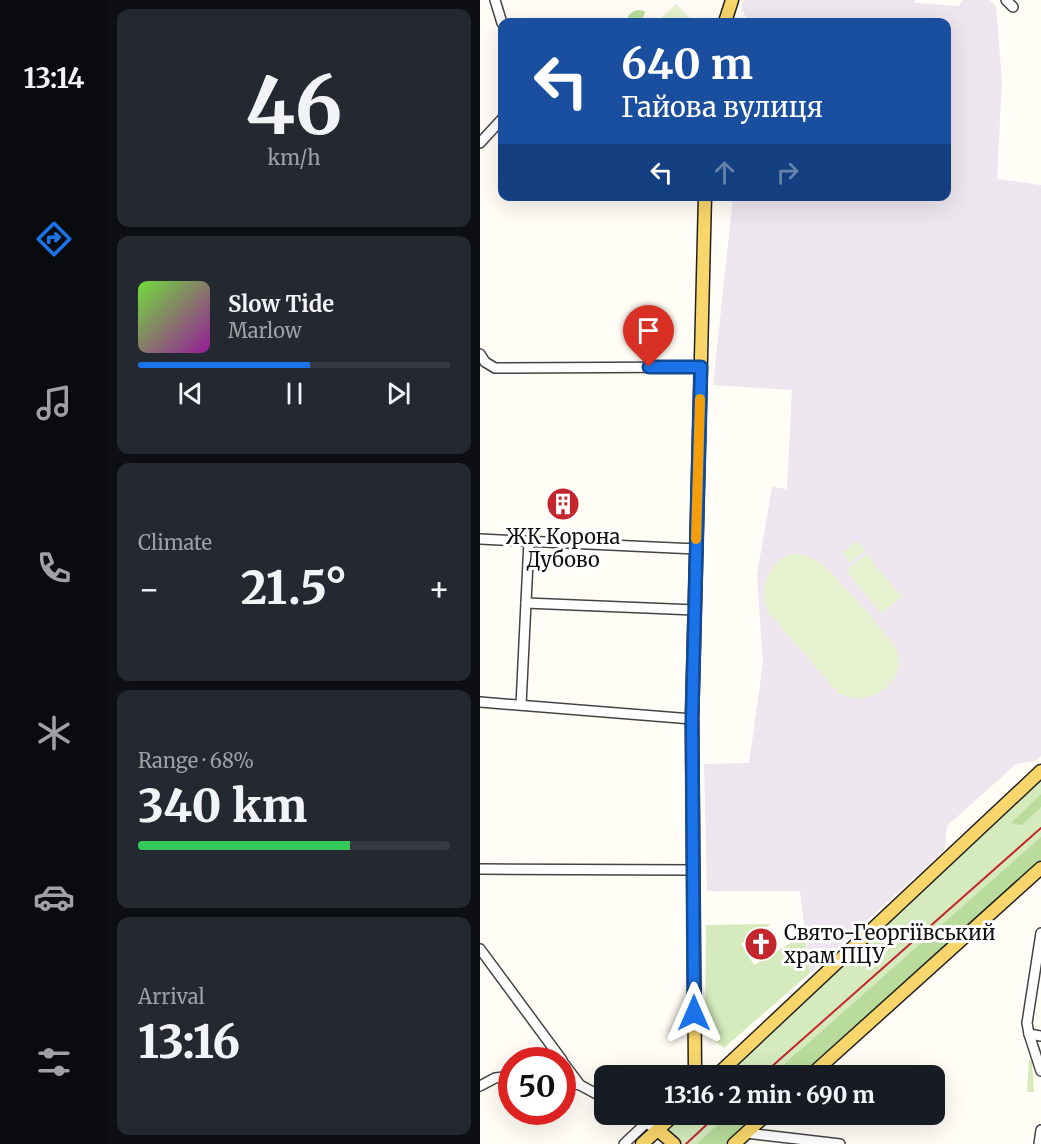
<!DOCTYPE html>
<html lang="en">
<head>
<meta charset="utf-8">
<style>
  :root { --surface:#171b24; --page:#242831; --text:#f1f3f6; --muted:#9ea1a6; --line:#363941; --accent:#1a73e8 }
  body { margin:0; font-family:Merriweather,serif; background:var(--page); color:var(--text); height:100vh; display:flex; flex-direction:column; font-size:22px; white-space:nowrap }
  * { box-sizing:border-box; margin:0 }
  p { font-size:20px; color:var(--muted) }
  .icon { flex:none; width:33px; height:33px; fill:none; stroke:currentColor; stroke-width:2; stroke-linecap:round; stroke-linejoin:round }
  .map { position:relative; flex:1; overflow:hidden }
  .panel { display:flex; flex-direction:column; gap:9px; padding:9px; background:#0d0f14; width:372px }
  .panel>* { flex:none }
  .guide { position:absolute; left:18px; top:18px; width:453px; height:183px; border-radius:12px; box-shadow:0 6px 24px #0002; background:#1a4fa0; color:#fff; overflow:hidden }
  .speed { position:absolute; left:18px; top:1047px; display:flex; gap:12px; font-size:30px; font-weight:700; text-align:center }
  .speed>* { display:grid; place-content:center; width:78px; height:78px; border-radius:50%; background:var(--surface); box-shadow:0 6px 24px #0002; line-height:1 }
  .speed .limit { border:9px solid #d22; background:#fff; color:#111 }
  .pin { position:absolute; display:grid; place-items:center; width:51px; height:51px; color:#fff; margin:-62px -26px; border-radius:50% 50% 50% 0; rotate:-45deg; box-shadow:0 0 6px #0007 }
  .pin .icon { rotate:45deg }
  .me { position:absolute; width:66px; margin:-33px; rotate:0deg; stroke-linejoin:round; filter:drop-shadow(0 0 4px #0008) }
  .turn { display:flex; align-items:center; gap:21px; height:126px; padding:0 24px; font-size:27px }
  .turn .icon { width:78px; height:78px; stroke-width:2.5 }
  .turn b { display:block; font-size:42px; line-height:51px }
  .lanes { display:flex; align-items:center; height:57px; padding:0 24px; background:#0003; justify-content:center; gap:30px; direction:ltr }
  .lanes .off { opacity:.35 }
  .big { font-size:45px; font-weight:800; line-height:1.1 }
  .panel .card { flex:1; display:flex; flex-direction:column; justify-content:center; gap:9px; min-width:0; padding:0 21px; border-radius:12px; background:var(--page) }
  .panel .dial { align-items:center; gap:0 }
  .dial b { font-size:78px; line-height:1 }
  .song { display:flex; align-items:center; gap:18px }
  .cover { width:72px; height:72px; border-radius:9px; background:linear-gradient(135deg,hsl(100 70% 55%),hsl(300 70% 35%)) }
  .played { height:6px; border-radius:3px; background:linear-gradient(90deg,var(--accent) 55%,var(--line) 55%) }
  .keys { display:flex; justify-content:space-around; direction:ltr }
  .heat { display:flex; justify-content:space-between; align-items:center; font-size:33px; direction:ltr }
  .charge { height:9px; border-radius:4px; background:linear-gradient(90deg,#34c759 68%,var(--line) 0) }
  .trip { position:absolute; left:114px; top:1065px; width:351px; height:60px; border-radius:12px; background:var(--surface); box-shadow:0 6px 24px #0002; font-weight:800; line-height:60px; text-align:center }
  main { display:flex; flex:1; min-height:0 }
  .tab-bar { display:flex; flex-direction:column; width:108px; justify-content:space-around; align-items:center; background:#090b0e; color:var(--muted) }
  .tab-bar .icon { width:42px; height:42px }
  .tab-bar .selected { color:var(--accent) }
  .tab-bar b { font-size:27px; color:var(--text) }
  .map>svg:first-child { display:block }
  .industrial { fill:#eee6ef }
  .green { fill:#d5ebbd }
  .forest { fill:#b9dc9c }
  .pitch { fill:#e6f2cf }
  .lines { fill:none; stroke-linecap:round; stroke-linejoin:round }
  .minor-casing { stroke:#444; stroke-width:12 }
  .major-casing { stroke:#222; stroke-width:15 }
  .minor { stroke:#fff; stroke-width:9 }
  .major { stroke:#f9d66b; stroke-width:12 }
  .rail { stroke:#c4262e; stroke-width:2 }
  .route-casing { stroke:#114b97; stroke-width:15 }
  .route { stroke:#1a73e8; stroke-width:10 }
  .slow { stroke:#f59e0b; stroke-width:10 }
  .labels { text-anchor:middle; stroke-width:6; stroke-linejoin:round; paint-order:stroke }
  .poi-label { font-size:20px; fill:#111; stroke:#fff }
</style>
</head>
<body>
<main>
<nav class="tab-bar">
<b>13:14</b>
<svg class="icon selected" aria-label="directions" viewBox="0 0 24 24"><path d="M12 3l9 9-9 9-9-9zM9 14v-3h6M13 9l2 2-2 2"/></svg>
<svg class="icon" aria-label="music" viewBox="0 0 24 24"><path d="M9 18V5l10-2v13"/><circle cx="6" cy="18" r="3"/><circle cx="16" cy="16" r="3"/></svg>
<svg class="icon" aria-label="phone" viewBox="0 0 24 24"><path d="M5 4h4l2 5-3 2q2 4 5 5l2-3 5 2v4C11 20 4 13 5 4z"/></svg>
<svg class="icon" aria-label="climate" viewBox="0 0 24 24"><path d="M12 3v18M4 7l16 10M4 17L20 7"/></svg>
<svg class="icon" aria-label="car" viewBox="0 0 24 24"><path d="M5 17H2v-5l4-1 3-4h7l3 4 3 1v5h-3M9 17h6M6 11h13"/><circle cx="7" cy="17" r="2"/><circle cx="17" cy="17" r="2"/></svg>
<svg class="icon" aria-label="filters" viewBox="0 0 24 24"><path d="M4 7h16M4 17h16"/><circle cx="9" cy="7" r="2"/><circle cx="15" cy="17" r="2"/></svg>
</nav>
<section class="panel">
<div class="card dial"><b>46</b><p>km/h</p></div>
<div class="card">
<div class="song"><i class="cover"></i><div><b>Slow Tide</b><p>Marlow</p></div></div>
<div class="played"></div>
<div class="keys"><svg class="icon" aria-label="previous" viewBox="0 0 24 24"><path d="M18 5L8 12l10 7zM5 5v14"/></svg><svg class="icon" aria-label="pause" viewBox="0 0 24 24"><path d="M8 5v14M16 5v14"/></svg><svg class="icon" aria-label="next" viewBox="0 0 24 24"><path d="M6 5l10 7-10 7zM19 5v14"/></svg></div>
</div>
<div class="card"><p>Climate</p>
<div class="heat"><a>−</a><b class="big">21.5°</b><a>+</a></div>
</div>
<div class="card"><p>Range · 68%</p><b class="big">340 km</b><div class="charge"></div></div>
<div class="card"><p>Arrival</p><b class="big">13:16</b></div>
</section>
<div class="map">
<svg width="561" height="1144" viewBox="0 0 561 1144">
  <rect width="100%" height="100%" fill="#fffdf5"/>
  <!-- industrial -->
  <path class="industrial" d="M263,0h172v3l44,3 4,-6h27l6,6 6,74 -5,99 44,6v571l-6,5 -19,3 -69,62 -2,23 -135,124 -10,-82h-93l-3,-127 45,-1 14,-100 -6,-89 15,-87 15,2 5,-99 -79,-5 20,-188 213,-1v-174h-198l-6,-13z"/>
  <!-- green -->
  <g class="green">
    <path d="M561,775v89l-237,211 -84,1z"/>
    <path d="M291,924l-30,20 13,21 35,-21 14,-18 7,47 -86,75 -19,-15 1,-108z"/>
    <path d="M549,1060l3,1 2,31h-7z"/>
    <path d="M199,1115h80l-34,29h-50l-13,-14z"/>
  </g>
  <!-- forest -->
  <g class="forest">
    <path d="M159,10l5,1 1,2 -4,9h-15c2,-7 5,-11 13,-12z"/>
    <path d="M561,794v13l-19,18 -11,-2z"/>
    <path d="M561,837v27l-237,211 -33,1z"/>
    <path d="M248,1115h31l-34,29h-28z"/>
  </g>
  <!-- pitch -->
  <g class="pitch">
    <path d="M196,4l18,18h-37z"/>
    <path d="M377,541l8,9 -15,13 -7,-10z"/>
    <path d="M311,554c10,0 18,1 26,7 12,6 76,78 80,90 12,34 -33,58 -59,42l-70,-81c-9,-25 -2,-47 23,-58z"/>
    <path d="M386,554l36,43 -21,16 -35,-42z"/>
  </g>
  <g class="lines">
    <defs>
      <g id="minor">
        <path d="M15,0l7,23"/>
        <path d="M526,0l7,7"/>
        <path d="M0,143l22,-24"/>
        <path d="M0,354l5,8 10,6 206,-1"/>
        <path d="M0,539l216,10"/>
        <path d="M46,603l169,7"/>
        <path d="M0,702l212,17"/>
        <path d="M41,705l8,-164"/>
        <path d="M0,869l213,1"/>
        <path d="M561,933l-14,90 2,11 12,37"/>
        <path d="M0,949l82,111"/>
        <path d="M549,1034l12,2"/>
        <path d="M82,1061l18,24 24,13"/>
        <path d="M82,1081l18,4"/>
        <path d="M0,1086l15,-8 17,-2"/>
        <path d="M152,1114l19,12"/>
        <path d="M266,1133l94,11"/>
        <path d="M144,1144l22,-21"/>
        <path d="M559,1144l2,-14"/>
      </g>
      <g id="major">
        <path d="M245,22l7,-22"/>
        <path d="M221,1076l-6,-7 -3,-350 13,-523"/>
        <path d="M236,1076l325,-305"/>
        <path d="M330,1076l231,-208"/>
        <path d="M178,1130l16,14"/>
        <path d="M162,1144l33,-30"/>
        <path d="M254,1144l33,-30"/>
      </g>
    </defs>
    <!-- minor casing -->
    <use href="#minor" class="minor-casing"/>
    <!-- major casing -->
    <use href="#major" class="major-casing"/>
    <!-- minor -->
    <use href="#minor" class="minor"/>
    <!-- major -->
    <use href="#major" class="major"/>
    <!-- rail -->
    <g class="rail">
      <path d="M281,1076l280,-248"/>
      <path d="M206,1144l32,-30"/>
    </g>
  </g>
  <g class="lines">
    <defs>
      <path id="route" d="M169,367h52l-9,352 2,294"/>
    </defs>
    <!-- route casing -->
    <use href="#route" class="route-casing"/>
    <!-- route -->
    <use href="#route" class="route"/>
    <!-- slow -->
    <path class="slow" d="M216,539l4,-140"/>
  </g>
  <!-- icons -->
  <defs>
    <symbol id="building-disc" viewBox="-11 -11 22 22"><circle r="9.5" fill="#c4262e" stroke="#fff"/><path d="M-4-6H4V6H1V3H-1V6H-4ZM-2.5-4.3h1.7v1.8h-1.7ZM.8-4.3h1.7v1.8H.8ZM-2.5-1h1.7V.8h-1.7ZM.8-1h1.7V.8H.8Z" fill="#fff"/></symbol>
    <symbol id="church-disc" viewBox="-11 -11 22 22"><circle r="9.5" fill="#c4262e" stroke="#fff"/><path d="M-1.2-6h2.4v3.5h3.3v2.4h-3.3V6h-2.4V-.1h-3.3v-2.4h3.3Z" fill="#fff"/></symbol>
  </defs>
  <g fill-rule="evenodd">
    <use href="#building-disc" x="64" y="485" width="38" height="38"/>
    <use href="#church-disc" x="262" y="925" width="38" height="38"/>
  </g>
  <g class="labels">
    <!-- poi labels -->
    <g class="poi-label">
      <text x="83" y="544">ЖК Корона<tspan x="83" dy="23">Дубово</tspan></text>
      <text x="304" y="940" text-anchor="start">Свято-Георгіївський<tspan x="304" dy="23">храм ПЦУ</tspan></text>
    </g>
  </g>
</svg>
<div class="speed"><div class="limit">50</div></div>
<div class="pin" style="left:169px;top:367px;background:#d93025"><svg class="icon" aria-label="arrive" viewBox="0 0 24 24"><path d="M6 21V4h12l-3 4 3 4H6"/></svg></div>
<svg class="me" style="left:214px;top:1013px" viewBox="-20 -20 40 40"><path d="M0-17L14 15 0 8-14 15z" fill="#1a73e8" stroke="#fff" stroke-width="4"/></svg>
<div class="trip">13:16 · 2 min · 690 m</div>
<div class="guide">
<div class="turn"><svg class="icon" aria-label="left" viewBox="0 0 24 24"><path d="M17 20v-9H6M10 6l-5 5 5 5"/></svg><div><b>640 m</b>Гайова вулиця</div></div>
<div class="lanes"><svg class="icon" aria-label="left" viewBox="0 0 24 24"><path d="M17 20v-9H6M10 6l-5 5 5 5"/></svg><svg class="icon off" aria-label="ahead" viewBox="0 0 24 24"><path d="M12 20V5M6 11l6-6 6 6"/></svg><svg class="icon off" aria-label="right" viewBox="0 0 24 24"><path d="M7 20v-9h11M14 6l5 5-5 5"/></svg></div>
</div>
</div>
</main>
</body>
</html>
